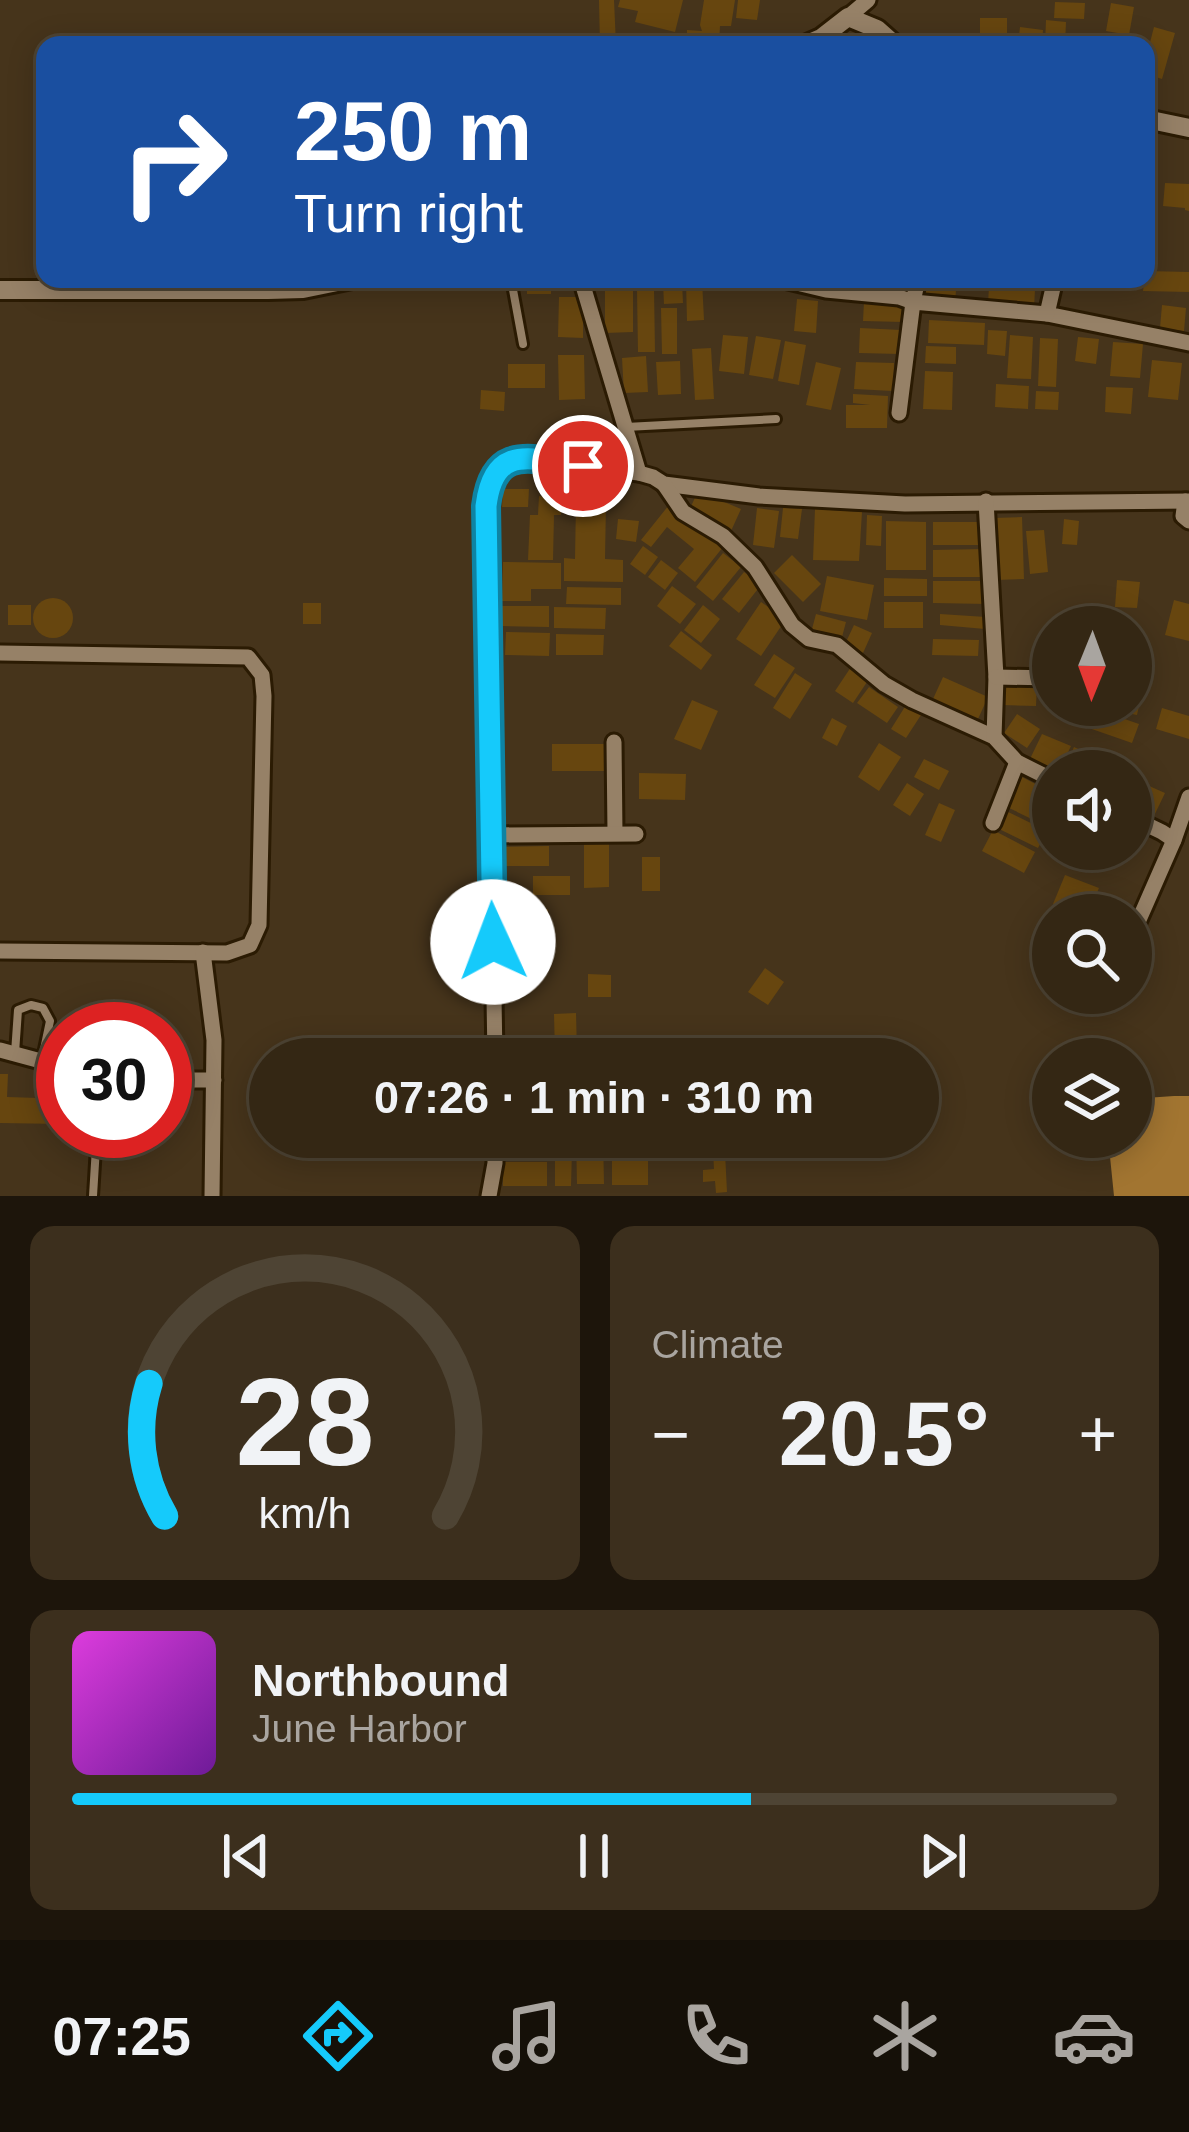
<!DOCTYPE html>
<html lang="en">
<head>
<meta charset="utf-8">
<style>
  :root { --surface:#342714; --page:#3c2f1d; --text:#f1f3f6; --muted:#a9a5a0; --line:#4e4434; --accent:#15cafb }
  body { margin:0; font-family:Arial,sans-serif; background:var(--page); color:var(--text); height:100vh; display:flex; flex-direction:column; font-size:45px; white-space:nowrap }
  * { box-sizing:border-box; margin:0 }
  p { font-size:39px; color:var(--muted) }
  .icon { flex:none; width:66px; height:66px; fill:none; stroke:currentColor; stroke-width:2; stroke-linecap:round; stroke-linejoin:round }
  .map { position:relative; height:1196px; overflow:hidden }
  .panel { display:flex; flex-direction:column; gap:30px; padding:30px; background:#1d150b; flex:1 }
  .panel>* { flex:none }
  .guide { position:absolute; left:36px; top:36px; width:1119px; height:252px; border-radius:24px; box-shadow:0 6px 30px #0003,0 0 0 3px var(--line); background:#1a4fa0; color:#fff; overflow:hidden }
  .needle { width:78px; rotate:181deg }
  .buttons { position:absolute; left:1032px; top:606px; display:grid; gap:24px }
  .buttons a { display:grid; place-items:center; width:120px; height:120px; border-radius:50%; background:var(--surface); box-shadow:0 6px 30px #0003,0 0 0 3px var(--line); font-size:60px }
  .speed { position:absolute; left:36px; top:1002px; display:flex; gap:24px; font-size:60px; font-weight:700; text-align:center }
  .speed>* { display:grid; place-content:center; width:156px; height:156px; border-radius:50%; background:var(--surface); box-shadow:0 6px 30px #0003,0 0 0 3px var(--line); line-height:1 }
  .speed .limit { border:18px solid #d22; background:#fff; color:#111 }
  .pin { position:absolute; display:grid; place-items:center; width:102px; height:102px; color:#fff; margin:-51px; border:6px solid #fff; border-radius:50%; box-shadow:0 3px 12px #0007 }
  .me { position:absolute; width:132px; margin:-66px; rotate:358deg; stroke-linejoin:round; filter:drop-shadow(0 0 9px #0008) }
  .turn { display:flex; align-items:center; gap:42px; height:252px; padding:0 60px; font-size:54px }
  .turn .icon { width:156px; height:156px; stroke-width:2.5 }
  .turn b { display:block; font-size:84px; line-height:102px }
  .big { font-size:90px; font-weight:700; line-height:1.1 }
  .panel .tile { flex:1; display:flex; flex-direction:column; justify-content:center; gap:18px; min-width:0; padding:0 42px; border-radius:24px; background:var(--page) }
  .panel .dial { align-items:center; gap:0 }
  .dial svg { height:312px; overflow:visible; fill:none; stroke:var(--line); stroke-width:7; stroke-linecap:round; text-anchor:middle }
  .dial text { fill:var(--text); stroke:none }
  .song { display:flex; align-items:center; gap:36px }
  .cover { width:144px; height:144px; border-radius:18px; background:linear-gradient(135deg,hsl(300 70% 55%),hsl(280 70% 35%)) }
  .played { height:12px; border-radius:6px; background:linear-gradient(90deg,var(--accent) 65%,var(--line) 65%) }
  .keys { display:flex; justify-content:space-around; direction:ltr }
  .heat { display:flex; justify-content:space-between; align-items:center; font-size:66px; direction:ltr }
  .panel .tiles { flex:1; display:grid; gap:30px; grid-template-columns:1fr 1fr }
  .tile:last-child { grid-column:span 2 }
  .trip { position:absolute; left:249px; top:1038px; width:690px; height:120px; border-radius:60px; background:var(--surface); box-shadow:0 6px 30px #0003,0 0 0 3px var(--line); font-weight:700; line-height:120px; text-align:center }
  .dock { display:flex; height:192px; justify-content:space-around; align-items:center; background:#151008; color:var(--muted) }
  .dock .icon { width:84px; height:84px }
  .dock .selected { color:var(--accent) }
  .dock b { font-size:54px; color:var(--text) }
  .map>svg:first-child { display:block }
  .water { fill:#a27531 }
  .building { fill:#67460f }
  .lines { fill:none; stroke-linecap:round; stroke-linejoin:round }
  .service-casing { stroke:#2b1b03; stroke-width:14 }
  .minor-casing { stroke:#2b1b03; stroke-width:21 }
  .tertiary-casing { stroke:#2b1b03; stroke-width:24 }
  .service { stroke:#968167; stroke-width:8 }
  .minor { stroke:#968167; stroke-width:15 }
  .tertiary { stroke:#968167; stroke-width:18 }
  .route-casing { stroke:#0e83a3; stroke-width:30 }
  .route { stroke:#15cafb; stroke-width:21 }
</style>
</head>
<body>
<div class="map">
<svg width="1189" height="1196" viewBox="0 0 1189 1196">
  <rect width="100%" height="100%" fill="#46341b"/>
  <!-- water -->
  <path class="water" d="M1174,1096h15v100h-75l-6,-59h23v-38z"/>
  <!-- building -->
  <g class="building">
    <path d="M599,0h15l2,45h-16z"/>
    <path d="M620,0h63l-8,32 -40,-10 3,-11 -20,-4z"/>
    <path d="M704,0h31l-4,26h-11l-1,19h-32v-15l15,1 -2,-6z"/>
    <path d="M738,0h22l-3,20 -21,-2z"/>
    <path d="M1055,2l30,1 -1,16 -30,-1z"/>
    <path d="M1111,3l23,4 -5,28 -23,-4z"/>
    <rect x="980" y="18" width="27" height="25"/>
    <path d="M1046,20l20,2 -1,23h-20z"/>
    <path d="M1020,27l23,3 -1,15h-24z"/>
    <path d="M1154,27l21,6 -13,46 -16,-5v-16z"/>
    <path d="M1165,183l24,1v27l-4,-1v-2l-22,-2z"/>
    <path d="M1146,271l43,1v20l-46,-1z"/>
    <rect x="527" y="279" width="24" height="15"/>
    <path d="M923,279h34l-2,23 -33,-2z"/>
    <path d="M702,280l2,40 -17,1 -1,-40z"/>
    <path d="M633,281v51l-28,1v-51z"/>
    <path d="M682,282l1,21 -19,1 -1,-21z"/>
    <path d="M989,287l46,3 -1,17 -46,-3z"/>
    <path d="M654,289l1,63h-17l-1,-62z"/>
    <path d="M559,297h24v41l-25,-1z"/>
    <path d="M797,299l21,2 -2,32 -22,-2z"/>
    <path d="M864,302l40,1 -1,19 -40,-1z"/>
    <path d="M1162,305l24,3 -2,23 -24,-3z"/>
    <path d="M661,308h16v46h-15z"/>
    <path d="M929,320l56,3 -1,22 -56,-2z"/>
    <path d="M860,328l41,2 -1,24 -41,-1z"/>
    <path d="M988,330l19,1 -2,25 -18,-2z"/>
    <path d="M723,335l25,2 -4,37 -25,-3z"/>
    <path d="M1010,335l23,2 -2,42 -24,-1z"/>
    <path d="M756,336l25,4 -8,39 -24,-4z"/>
    <path d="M1078,337l21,2 -3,25 -21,-3z"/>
    <path d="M1040,338l18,1 -2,48 -18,-1z"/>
    <path d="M785,341l21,4 -7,40 -21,-4z"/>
    <path d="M1113,342l30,2 -3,34 -30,-2z"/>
    <path d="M926,346l30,1v17l-31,-1z"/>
    <path d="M711,348l3,51 -19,1 -3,-51z"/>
    <path d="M558,355h26l1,44 -26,1z"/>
    <path d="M646,356l2,36 -24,1 -2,-35z"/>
    <path d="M1152,360l30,3 -4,37 -30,-3z"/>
    <path d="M680,361l1,33 -23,1 -2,-33z"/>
    <path d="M816,362l25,6 -10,42 -25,-5z"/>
    <path d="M856,362l38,1 -1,28 -39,-2z"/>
    <rect x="508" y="364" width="37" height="24"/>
    <path d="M925,371l28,1 -1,38 -29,-1z"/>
    <path d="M996,384l33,2 -1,23 -33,-2z"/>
    <path d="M1106,387l27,1 -2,26 -26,-2z"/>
    <path d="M481,390l24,2 -1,19 -24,-2z"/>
    <path d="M1036,391l23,1 -1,18 -23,-1z"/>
    <path d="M853,394l35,2 -1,32h-41v-23h24l-17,-2z"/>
    <path d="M503,489h26l-1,18h-26z"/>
    <path d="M698,491l43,18 -10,22 -43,-18z"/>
    <path d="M539,496l22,1v18h-7l-1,45h-25l2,-45h8z"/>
    <path d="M576,503l30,1 -1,55 18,1v22l-59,-1v-23l11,1z"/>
    <path d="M669,505l54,42 -28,35 -17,-14 16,-19 -27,-22 -16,20 -10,-7z"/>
    <path d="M757,508l22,3 -5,37 -21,-3z"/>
    <path d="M783,508l19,1 -4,30 -18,-2z"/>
    <path d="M815,509l47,3 -3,49 -46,-1z"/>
    <path d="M867,515l15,1 -1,30 -15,-1z"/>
    <path d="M1022,517l2,62 -29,1 -2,-62z"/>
    <path d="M618,519l21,2 -3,21 -20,-3z"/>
    <path d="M1064,519l15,2 -2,24 -15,-1z"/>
    <path d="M886,521l40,1v48h-40z"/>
    <rect x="933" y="522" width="48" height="23"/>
    <path d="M1044,530l4,42 -18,2 -4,-43z"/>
    <path d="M643,546l15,11 -13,18 -15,-11z"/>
    <path d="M984,549v28h-51v-27z"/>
    <path d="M723,553l18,14 -28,34 -17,-14z"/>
    <path d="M792,555l29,29 -18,18 -29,-29z"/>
    <path d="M661,560l17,13 -13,17 -17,-13z"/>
    <path d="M503,562l58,1v26h-30v12h-29z"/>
    <path d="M744,572l17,13 -22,28 -17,-14z"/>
    <path d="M827,576l47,9 -7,35 -47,-9z"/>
    <path d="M884,578l43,1v17h-43z"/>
    <path d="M1117,580l23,2 -3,26 -22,-1z"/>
    <path d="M933,581h55v23l-55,-1z"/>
    <path d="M672,586l24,18 -16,20 -23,-18z"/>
    <path d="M567,587l54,1v17l-55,-1z"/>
    <circle cx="53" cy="618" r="20"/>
    <path d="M1174,600l15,4v37l-24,-6z"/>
    <path d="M761,602l25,17 -25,37 -25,-17z"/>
    <rect x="884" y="602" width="39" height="26"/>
    <rect x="303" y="603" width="18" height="21"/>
    <rect x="8" y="605" width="23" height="20"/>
    <path d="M703,605l17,14 -19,24 -17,-13z"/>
    <path d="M502,606h47v21l-47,-1z"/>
    <path d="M554,607l52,1 -1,21 -51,-1z"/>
    <path d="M816,614l30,8 -4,15 -30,-8z"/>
    <path d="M940,614l46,3 -1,12 -45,-4z"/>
    <path d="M854,625l18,8 -9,20 -18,-9z"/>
    <path d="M681,631l31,24 -11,15 -32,-24z"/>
    <path d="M506,632l44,1 -1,23 -44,-1z"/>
    <path d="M556,634l48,1 -1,20h-47z"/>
    <path d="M933,639l46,1 -1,16 -46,-1z"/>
    <path d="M1036,641h17v26l-18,-1z"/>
    <path d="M774,654l21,14 -20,30 -21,-13z"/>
    <path d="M851,667l18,12 -16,24 -18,-12z"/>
    <path d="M795,673l17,11 -22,35 -17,-11z"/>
    <path d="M943,677l45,20 -10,22 -45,-20z"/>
    <path d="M1131,681l13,3 -7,31 -20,-4 1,-6h13z"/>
    <path d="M1003,683h34l-1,23 -34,-1z"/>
    <path d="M869,687l29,20 -11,16 -30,-20z"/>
    <path d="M692,700l26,11 -17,39 -27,-11z"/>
    <path d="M906,705l15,10 -15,23 -15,-9z"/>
    <path d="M1093,708l46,16 -7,19 -46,-16z"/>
    <path d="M1162,708l27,8v23l-33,-10z"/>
    <path d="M1017,714l23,15 -13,19 -23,-15z"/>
    <path d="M832,718l15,8 -10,20 -15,-8z"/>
    <path d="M1042,734l29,12 -12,25h-8l-22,-10z"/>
    <path d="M879,743l22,14 -22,34 -21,-14z"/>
    <rect x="552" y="744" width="57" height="27"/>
    <path d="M1074,747l52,24h-63z"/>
    <path d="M924,759l25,12 -10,19 -25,-13z"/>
    <path d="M639,773l47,1 -1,26 -46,-1z"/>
    <path d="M1022,777l31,16v25l-5,9 -41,-20z"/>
    <path d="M1131,778l34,15 -12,25 -22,-10z"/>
    <path d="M907,783l17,11 -14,22 -17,-11z"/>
    <path d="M939,803l16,7 -14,32 -16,-7z"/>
    <path d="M1004,810l43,21 -9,17 -43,-21z"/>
    <path d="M993,830l42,22 -11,21 -42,-22z"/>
    <path d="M584,844h25v43l-25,1z"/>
    <path d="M549,846v20h-49v-19z"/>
    <rect x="642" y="857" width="18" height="34"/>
    <path d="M1065,875l34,13 -11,27h-8l-27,-11z"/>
    <rect x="533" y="876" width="37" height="19"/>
    <path d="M498,909h50v19h-51z"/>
    <path d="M765,968l19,14 -16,23 -20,-13z"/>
    <path d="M588,974l23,1v22h-23z"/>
    <path d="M576,1013l1,40h-22l-1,-39z"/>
    <path d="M0,1074h8l-1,23 32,1v-23h24l-1,49 -62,-1z"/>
    <path d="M576,1137h27l1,47h-27z"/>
    <rect x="727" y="1137" width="43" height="22"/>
    <rect x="612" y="1149" width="36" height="36"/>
    <path d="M555,1150h17l-1,36h-16z"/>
    <path d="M713,1152h12l2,40 -11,1 -1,-12 -12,1v-12l11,-1z"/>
    <rect x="503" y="1162" width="44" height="24"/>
  </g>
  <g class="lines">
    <defs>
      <g id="service">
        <path d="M511,279l12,65"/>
        <path d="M626,427l150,-8"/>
        <path d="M15,1053l3,-43 13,-5 12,3 7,13 -8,38"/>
        <path d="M93,1196l4,-65"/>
      </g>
      <g id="minor">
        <path d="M848,17l20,-17"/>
        <path d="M581,279l58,194 14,4 11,7 95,12 146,8 284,-3"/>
        <path d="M780,279l46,11 73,7 14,5 5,-23"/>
        <path d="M1055,279l-8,35 142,29"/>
        <path d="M899,413l14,-111 134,12"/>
        <path d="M664,484l19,28 40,24 32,31 37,58 17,14 28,6 47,39 28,16 82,37 23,25 36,18"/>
        <path d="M986,501l10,176 -2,60"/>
        <path d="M1185,501l-2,15 6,5"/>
        <path d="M0,653l248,4 14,18 2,21 -5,229 -9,20 -23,8 -227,-2"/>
        <path d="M996,677l57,1"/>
        <path d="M614,742l1,91"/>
        <path d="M1131,817l31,15 12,8"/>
        <path d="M993,823l24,-61"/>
        <path d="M490,835l146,-1"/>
        <path d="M1131,938l43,-98 15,-43"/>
        <path d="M203,952l11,88 -2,156"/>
        <path d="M0,1050l63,17"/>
        <path d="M495,1059l-9,-553c3,-26 4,-32 26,-47l127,14"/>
        <path d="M165,1080h49"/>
        <path d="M489,1196l6,-33v-26"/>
      </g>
      <g id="tertiary">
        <path d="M805,45l16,-7 27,-21 29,12 18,16"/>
        <path d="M1146,119l43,9"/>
        <path d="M0,290h268l35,-1 49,-10"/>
      </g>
    </defs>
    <!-- service casing -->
    <use href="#service" class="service-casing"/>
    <!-- minor casing -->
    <use href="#minor" class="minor-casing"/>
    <!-- tertiary casing -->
    <use href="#tertiary" class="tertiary-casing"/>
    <!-- service -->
    <use href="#service" class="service"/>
    <!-- minor -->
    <use href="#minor" class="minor"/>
    <!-- tertiary -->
    <use href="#tertiary" class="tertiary"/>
  </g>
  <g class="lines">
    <defs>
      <path id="route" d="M493,942l-7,-436c8,-65 47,-46 97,-40"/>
    </defs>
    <!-- route casing -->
    <use href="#route" class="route-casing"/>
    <!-- route -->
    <use href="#route" class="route"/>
  </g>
</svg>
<div class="buttons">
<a><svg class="needle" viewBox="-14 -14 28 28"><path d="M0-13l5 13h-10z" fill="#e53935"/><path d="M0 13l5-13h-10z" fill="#a9a5a0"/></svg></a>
<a><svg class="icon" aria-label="sound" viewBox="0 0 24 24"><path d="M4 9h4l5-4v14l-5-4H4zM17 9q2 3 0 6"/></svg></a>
<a><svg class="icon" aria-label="search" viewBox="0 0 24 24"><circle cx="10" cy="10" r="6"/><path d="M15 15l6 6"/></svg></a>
<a><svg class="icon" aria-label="layers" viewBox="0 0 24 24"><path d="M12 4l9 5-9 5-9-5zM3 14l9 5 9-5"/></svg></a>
</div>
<div class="speed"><div class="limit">30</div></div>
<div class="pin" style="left:583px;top:466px;background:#d93025"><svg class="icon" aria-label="arrive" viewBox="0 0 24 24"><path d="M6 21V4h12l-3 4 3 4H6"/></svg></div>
<svg class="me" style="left:493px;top:942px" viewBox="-20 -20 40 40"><circle r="19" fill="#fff"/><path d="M0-13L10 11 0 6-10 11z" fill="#15cafb"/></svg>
<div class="trip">07:26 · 1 min · 310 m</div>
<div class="guide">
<div class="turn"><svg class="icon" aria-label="right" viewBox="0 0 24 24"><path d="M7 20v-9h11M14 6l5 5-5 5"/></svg><div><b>250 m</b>Turn right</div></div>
</div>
</div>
<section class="panel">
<div class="tiles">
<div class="tile dial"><svg viewBox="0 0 100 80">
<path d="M14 69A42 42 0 1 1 86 69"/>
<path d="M14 69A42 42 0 0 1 10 35" stroke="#15cafb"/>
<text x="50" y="56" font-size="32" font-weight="700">28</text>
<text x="50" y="72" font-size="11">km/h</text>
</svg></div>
<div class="tile"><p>Climate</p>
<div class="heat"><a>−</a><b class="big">20.5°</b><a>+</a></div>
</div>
<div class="tile">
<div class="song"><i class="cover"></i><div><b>Northbound</b><p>June Harbor</p></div></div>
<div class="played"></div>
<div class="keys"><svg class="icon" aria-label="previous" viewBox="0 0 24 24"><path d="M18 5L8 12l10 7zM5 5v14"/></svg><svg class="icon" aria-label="pause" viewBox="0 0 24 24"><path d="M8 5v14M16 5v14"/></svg><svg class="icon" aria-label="next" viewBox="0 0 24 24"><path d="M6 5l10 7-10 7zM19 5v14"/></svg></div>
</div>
</div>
</section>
<nav class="dock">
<b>07:25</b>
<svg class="icon selected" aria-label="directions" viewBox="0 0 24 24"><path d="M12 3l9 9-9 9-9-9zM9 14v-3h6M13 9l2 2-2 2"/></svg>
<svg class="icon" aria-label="music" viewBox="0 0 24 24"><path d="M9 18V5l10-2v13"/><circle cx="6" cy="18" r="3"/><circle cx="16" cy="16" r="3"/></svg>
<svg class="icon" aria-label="phone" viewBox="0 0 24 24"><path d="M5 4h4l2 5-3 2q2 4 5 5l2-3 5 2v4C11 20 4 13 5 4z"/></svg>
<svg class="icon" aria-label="climate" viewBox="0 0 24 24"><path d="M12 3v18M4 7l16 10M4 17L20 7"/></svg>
<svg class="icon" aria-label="car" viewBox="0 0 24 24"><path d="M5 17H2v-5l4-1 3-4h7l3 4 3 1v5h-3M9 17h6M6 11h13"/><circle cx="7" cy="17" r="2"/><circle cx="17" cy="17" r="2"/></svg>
</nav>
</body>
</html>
